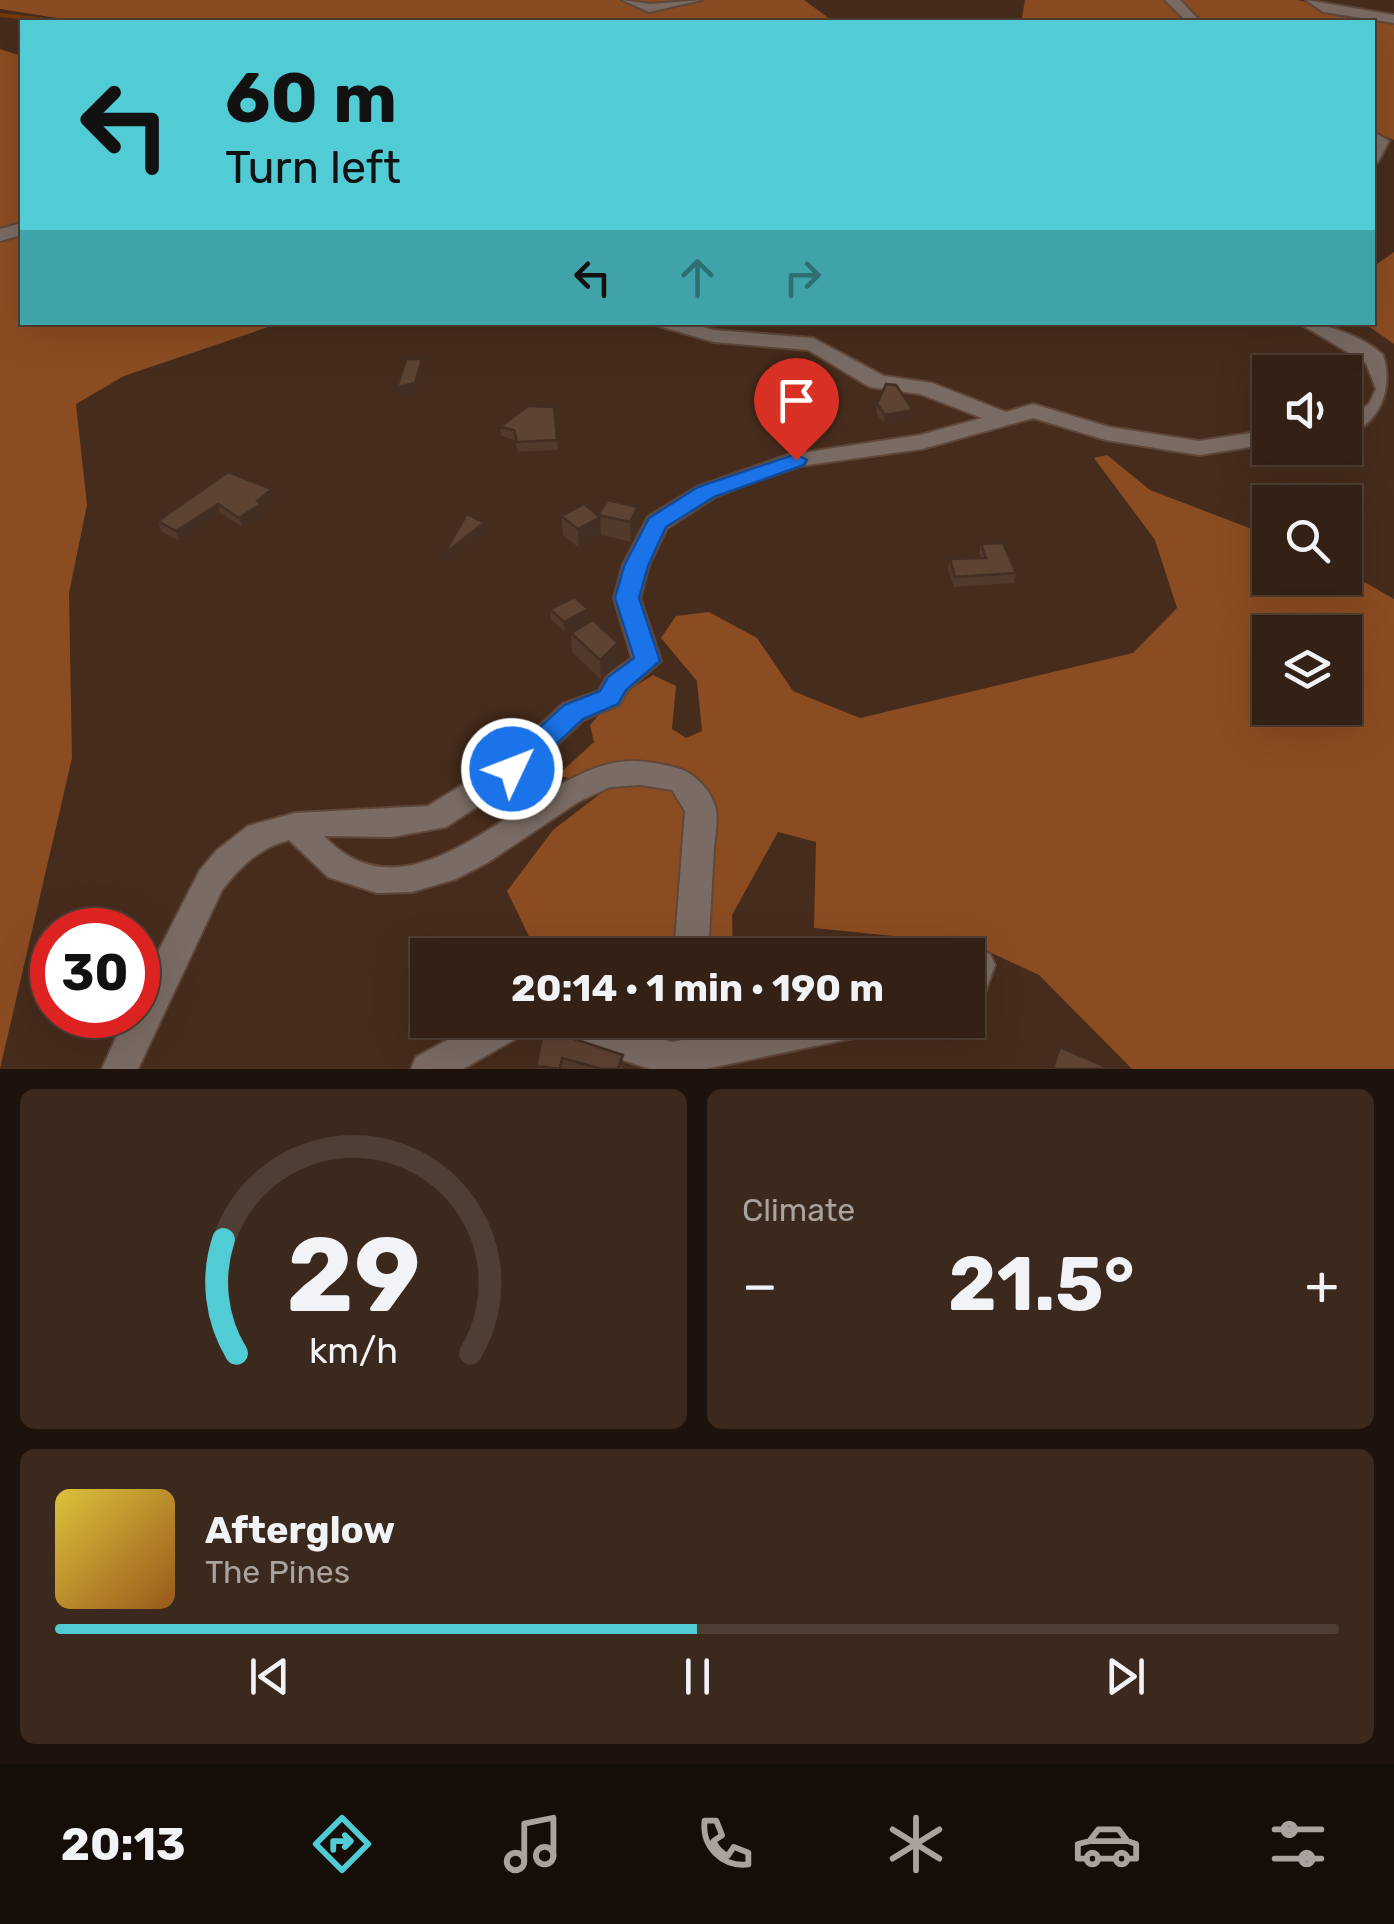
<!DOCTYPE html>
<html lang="en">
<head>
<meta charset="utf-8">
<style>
  :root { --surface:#342115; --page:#3c291e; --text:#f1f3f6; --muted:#a9a3a0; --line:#4e3e34; --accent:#51ccd4 }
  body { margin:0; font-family:Rubik,sans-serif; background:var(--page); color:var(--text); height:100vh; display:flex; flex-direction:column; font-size:38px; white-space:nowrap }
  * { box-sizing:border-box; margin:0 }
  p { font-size:32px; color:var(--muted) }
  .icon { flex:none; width:55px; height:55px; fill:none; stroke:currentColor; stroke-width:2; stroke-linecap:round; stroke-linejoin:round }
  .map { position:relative; height:1069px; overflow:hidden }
  .side { display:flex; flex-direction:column; gap:20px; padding:20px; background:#1d120c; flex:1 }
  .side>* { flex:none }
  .banner { position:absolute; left:20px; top:20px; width:1355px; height:305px; border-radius:0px; box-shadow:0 10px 40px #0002,0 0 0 2px var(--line); background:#51ccd4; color:#111; overflow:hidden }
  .tools { position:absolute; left:1252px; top:355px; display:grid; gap:20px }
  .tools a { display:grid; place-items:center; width:110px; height:110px; border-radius:0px; background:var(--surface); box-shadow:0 10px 40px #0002,0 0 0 2px var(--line); font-size:50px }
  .speed { position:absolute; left:30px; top:908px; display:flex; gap:20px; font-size:50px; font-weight:700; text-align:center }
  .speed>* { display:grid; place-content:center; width:130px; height:130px; border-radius:50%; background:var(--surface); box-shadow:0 10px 40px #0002,0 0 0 2px var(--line); line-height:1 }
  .speed .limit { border:15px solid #d22; background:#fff; color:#111 }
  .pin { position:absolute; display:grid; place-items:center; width:85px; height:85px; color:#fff; margin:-102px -42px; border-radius:50% 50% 50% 0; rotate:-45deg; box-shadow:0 0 10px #0007 }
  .pin .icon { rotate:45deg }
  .me { position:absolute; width:110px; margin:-55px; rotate:47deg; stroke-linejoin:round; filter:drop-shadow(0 0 8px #0008) }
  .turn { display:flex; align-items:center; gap:35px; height:210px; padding:0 40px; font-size:45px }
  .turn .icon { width:130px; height:130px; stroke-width:2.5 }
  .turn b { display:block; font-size:70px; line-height:85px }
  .lanes { display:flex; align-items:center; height:95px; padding:0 40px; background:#0003; justify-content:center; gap:50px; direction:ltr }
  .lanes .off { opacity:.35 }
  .big { font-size:75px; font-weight:700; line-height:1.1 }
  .side .tile { flex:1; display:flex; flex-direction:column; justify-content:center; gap:15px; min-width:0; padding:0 35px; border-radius:15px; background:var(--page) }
  .side .dial { align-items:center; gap:0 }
  .dial svg { height:260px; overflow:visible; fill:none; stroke:var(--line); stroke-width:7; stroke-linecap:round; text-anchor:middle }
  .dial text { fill:var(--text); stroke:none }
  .song { display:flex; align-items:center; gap:30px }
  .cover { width:120px; height:120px; border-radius:15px; background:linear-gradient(135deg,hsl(50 70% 55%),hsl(30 70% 35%)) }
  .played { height:10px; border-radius:5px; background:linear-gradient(90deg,var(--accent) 50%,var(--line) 50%) }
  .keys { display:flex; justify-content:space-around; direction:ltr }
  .heat { display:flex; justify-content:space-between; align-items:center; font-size:55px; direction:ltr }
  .side .tiles { flex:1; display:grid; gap:20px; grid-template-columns:1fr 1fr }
  .tile:last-child { grid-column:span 2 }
  .trip { position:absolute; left:410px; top:938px; width:575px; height:100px; border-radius:0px; background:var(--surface); box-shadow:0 10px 40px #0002,0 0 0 2px var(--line); font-weight:700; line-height:100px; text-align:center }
  .tabs { display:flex; height:160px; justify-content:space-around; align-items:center; background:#150d08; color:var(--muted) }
  .tabs .icon { width:70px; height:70px }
  .tabs .selected { color:var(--accent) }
  .tabs b { font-size:45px; color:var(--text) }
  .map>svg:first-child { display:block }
  .forest { fill:#8b4c22; fill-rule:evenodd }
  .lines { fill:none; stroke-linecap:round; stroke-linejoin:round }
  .stream { stroke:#753809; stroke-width:4 }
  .minor-casing { stroke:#604739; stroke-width:4 }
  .minor { fill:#7a6c64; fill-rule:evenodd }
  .wall { fill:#51392b }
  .shaded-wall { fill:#422e23 }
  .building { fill:#5e4232; stroke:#422e23; stroke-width:2.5 }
  .route { fill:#1a73e8; stroke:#114b97; stroke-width:2.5 }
</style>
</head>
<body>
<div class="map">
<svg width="1394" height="1069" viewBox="0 0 1394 1069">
  <rect width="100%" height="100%" fill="#462c1c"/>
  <!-- forest -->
  <g class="forest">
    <path d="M0,0h804l30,22h-752l-82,-13z"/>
    <path d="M1025,0h272l97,22v118l-21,-9 -1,-109h-351z"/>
    <path d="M0,49l22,7v266l258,1 -156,53 -48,28 11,101 -18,88 3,165 -72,311z"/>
    <path d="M1394,252v92l-30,-21 8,-1 1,-55z"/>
    <path d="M1107,455l43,35 120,46v42h75v-7l49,28v470h-262l-93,-94 -67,-31 -158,-16 2,-86 -38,-10 -46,83 1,40h-195l-31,-64 46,-61 73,-56 -49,7 -19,-6 36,-33 -4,-17 21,-24 42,-26 23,11 -4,43 14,9 16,-7 -5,-50 -36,-43 15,-22 33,-4 48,26 36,53 67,27 273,-65 44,-45 -22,-68 -61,-82zM1270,632h75v76h-75z"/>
  </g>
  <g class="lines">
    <!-- stream -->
    <path class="stream" d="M0,15l67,7"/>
    <defs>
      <g id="minor">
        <path d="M622,0l28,4 52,-4 -53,12z"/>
        <path d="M1165,0h15l21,22h-14z"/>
        <path d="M1306,0l88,15v8l-71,-11z"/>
        <path d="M1372,131l17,10 -11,21 -6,1z"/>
        <path d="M22,223v12l-22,6v-12z"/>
        <path d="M645,322h38l31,8 99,8 71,38 48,7 74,29 27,-8 76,23 90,14 71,-11v14l-71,11 -93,-15 -73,-22 -111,31 -122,17 -50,17 -35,14 -48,31 -18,37 -9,33 21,63 -33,29 -9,15 -36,15 -60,57 -77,50 -54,10 -68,-1c88,94 196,-51 285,-72 22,-6 46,-2 68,4 17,4 36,24 39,42 2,11 -1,27 -2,38 -2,36 -4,71 -6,107h-34l11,-144 -13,-21 -31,-5 -31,2 -32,15 -91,61 -31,16 -44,13 -35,1 -49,-16 -39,-37c-30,8 -48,26 -67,50l-84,179h-36l24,-54h12v-24l62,-121 17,-20 31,-24 47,-13 133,-7 73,-45 62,-57 36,-13 8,-15 25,-18 -18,-60 9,-33 25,-48 49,-30 91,-32 132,-20 62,-17 -62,-24 -50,-7 -62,-37 -94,-8z"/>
        <path d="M1297,322c25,0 67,14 86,33 11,34 -4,71 -38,80v-16l24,-15 7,-15 -10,-26z"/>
        <path d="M802,940l25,4 5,11h-47l5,-11z"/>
        <path d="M968,949l22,5 5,11 -15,42 -12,5v-57h-13z"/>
        <path d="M484,1020h114l74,22 110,-22h99l-5,11 -13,5 -158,33h-55l-119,-39 -68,39h-52l5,-12z"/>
      </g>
    </defs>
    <!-- minor casing -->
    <use href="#minor" class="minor-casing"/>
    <!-- minor -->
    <use href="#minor" class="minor"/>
  </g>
  <!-- wall -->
  <g class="wall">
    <path d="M877,404l35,16 -28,4 -8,-11z"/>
    <path d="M554,407l4,43 -40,2 -3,-12 -14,-4 -1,-9z"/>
    <path d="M272,489l3,10 -13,9 2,6 -22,13 -22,-14 -41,28 -18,-10 -3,-10z"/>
    <path d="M638,507l1,19 -8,16 -30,-7 -22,13 -16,-13 -2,-19h37z"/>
    <path d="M981,544l35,29 -2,10 -60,4 -6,-18 2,-10 31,-1 -2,-4z"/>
    <path d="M550,609l39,10 -24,13 -14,-13z"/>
    <path d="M571,633l48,30 -18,17 -29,-28z"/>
    <path d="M544,1029l80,35 -2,5h-54l-5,-1v1h-27z"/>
  </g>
  <!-- shaded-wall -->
  <g class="shaded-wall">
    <path d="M422,359l1,9 -7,24 -17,4 -2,-9z"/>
    <path d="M913,410l-1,10 -28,4 1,-9z"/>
    <path d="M272,489l3,10 -13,9 2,6 -22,13 -3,-9z"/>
    <path d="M218,504l2,9 -41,28 -3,-10z"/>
    <path d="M638,507l1,19 -8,16 -1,-20z"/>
    <path d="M600,517l1,19 -22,12 -1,-19z"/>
    <path d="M484,523l1,9 -40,31 -1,-9z"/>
    <path d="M588,609l1,10 -24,13 -1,-10z"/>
    <path d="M618,643l1,20 -18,17 -1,-20z"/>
  </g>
  <!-- building -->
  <g class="building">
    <path d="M406,359h16l-7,24 -18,4z"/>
    <path d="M886,384l10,1 17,25 -28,5 -8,-11z"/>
    <path d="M528,406l26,1 3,33 -40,2 -3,-12 -14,-3z"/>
    <path d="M228,472l44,17 -15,12 4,3 -22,14 -21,-14 -42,27 -18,-10z"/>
    <path d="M608,500l30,7 -8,15 -32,-7z"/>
    <path d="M584,504l16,13 -22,12 -17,-13z"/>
    <path d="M467,514l17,9 -40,31z"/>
    <path d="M1003,543l13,30 -61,4 -5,-18 36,-1 -5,-14z"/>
    <path d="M575,597l13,12 -24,13 -14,-13z"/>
    <path d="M593,620l25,23 -18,17 -29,-27z"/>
    <path d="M544,1029l79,26 -5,14h-16l-40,-11 -2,11 -24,-3z"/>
    <path d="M1060,1047l51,22h-54l-4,-1z"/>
  </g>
  <!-- route -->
  <path class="route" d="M796,454l11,6 -3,5 -90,32 -48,30 -18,39 -9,32 21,63 -34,29 -8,14 -35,15 -61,57h-19l-4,-7 4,-8 61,-56 36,-14 8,-14 26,-19 -19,-60 9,-32 25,-48 49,-31z"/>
</svg>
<div class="tools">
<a><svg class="icon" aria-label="sound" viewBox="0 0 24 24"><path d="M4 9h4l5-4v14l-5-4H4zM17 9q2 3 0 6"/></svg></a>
<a><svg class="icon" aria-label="search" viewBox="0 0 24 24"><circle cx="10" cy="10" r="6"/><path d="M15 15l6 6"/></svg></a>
<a><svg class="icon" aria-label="layers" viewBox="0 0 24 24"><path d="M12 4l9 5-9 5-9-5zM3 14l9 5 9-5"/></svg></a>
</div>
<div class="speed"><div class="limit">30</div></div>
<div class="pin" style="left:796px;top:460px;background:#d93025"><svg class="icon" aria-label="arrive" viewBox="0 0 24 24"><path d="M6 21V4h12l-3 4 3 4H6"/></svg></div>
<svg class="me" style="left:512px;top:769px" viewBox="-20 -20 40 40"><circle r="17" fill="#1a73e8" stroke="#fff" stroke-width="3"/><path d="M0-11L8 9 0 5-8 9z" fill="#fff"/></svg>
<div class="trip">20:14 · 1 min · 190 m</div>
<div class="banner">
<div class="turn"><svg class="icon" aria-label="left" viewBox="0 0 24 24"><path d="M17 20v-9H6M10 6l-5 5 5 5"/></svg><div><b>60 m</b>Turn left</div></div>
<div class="lanes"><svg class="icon" aria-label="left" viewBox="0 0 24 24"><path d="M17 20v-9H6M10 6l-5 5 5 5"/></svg><svg class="icon off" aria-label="ahead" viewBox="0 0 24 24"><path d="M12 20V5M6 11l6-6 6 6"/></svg><svg class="icon off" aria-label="right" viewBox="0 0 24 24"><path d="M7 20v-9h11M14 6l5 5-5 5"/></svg></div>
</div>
</div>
<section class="side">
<div class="tiles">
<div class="tile dial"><svg viewBox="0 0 100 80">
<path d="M14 69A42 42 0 1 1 86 69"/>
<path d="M14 69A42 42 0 0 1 10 34" stroke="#51ccd4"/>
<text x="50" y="56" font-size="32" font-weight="700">29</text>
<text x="50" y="72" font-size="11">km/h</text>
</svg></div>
<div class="tile"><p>Climate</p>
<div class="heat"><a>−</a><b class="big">21.5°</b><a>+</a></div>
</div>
<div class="tile">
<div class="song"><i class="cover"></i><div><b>Afterglow</b><p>The Pines</p></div></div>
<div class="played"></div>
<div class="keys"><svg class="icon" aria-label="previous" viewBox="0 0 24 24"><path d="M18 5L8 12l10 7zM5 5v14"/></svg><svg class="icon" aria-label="pause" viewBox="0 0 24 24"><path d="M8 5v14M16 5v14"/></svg><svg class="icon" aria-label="next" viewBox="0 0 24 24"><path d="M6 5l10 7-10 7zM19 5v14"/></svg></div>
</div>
</div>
</section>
<nav class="tabs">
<b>20:13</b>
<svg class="icon selected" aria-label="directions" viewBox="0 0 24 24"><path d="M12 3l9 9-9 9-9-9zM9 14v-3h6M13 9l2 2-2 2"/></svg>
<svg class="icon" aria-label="music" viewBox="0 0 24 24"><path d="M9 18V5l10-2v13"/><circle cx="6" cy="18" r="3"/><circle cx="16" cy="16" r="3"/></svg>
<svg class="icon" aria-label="phone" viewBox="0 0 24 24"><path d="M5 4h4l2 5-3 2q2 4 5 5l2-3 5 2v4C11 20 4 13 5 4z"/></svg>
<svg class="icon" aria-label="climate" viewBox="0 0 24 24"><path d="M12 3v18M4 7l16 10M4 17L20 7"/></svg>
<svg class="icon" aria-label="car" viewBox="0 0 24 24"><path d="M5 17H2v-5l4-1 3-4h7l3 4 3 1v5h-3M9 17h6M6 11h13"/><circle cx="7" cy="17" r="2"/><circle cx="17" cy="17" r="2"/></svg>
<svg class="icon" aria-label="filters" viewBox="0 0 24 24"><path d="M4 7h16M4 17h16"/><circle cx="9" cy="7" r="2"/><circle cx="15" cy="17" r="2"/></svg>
</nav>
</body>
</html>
